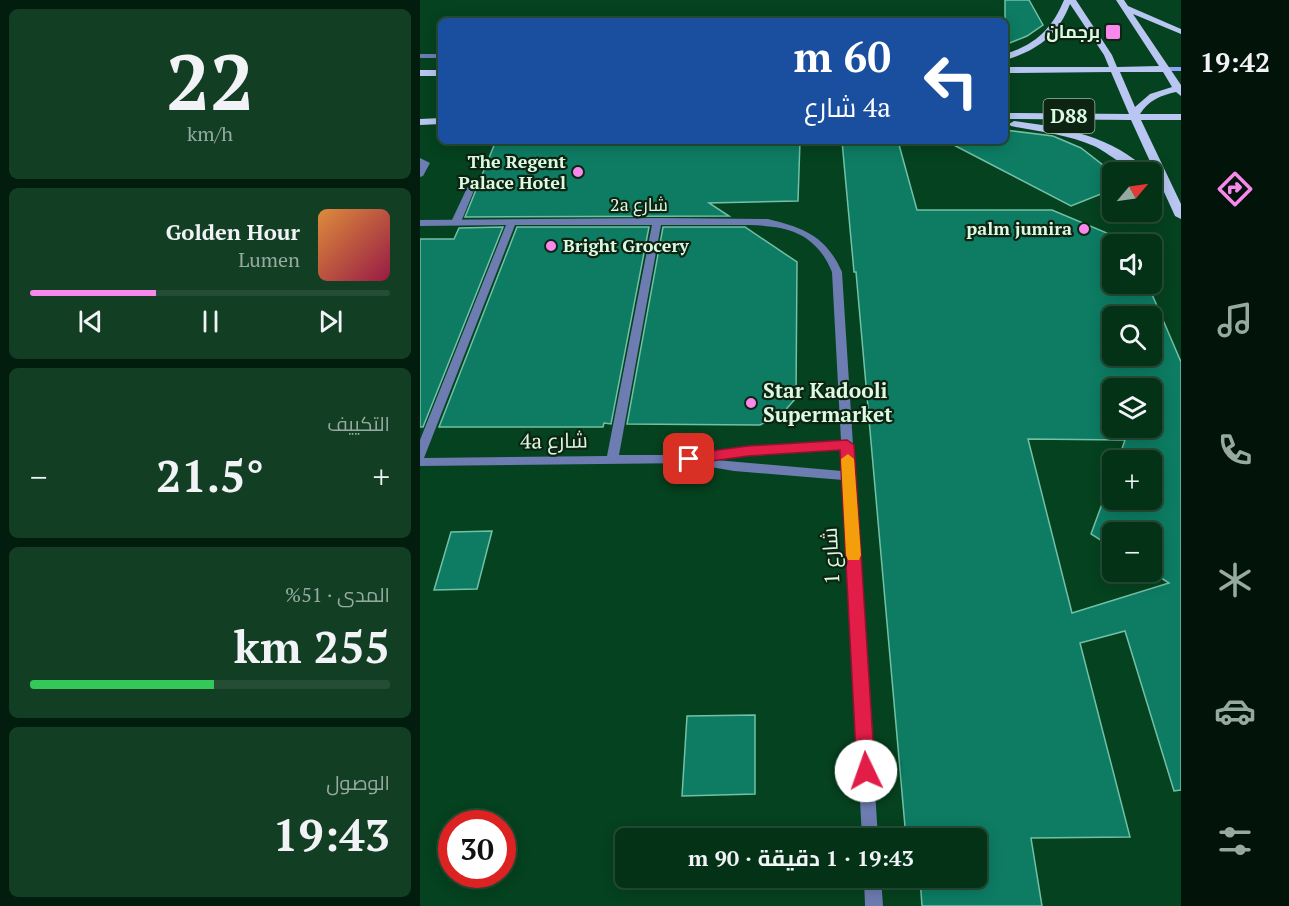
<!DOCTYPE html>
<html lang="ar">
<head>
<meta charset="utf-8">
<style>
  :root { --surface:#043217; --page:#123e24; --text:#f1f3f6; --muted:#97aaa1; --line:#254d36; --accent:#f888eb }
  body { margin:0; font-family:"PT Serif",Cairo,serif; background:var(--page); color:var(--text); direction:rtl; height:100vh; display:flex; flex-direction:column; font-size:22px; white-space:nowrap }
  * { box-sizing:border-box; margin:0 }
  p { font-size:20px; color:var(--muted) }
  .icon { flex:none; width:33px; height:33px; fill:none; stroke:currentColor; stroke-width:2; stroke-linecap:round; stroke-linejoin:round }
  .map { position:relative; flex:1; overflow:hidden; direction:ltr }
  .details { display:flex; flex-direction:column; gap:9px; padding:9px; background:#021c0d; width:420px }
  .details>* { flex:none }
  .guide { position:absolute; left:18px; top:18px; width:570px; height:126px; border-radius:9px; box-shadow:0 3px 15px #0003,0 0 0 2px var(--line); direction:rtl; background:#1a4fa0; color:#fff; overflow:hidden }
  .needle { width:39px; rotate:61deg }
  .tools { position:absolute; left:682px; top:162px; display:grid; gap:12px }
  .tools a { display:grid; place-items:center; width:60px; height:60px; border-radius:9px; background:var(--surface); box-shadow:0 3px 15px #0003,0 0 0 2px var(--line); font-size:30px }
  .speed { position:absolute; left:18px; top:810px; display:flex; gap:12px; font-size:30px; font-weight:700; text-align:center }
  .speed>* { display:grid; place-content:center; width:78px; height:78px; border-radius:50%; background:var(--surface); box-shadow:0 3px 15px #0003,0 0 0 2px var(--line); line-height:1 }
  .speed .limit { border:9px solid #d22; background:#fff; color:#111 }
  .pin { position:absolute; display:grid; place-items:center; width:51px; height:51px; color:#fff; margin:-26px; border-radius:12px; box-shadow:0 3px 9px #0006 }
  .me { position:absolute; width:66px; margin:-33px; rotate:357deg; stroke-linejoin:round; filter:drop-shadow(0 0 4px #0008) }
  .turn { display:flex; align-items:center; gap:21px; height:126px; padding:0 18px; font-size:27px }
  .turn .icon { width:78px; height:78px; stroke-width:2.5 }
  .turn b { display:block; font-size:42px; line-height:51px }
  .big { font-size:45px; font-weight:700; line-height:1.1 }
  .details .tile { flex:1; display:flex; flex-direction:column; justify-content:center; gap:9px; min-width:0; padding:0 21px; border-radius:9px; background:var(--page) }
  .details .dial { align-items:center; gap:0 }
  .dial b { font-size:78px; line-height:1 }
  .song { display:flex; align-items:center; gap:18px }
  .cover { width:72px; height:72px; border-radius:9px; background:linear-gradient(135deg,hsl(30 70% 55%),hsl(340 70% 35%)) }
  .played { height:6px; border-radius:3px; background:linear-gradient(90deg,var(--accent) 35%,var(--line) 35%) }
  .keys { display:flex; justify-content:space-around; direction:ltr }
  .heat { display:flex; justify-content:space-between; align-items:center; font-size:33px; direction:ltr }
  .charge { height:9px; border-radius:4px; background:linear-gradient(90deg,#34c759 51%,var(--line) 0) }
  .trip { position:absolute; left:195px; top:828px; width:372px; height:60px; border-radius:9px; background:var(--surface); box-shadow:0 3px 15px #0003,0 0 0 2px var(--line); font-weight:700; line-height:60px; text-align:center; direction:rtl }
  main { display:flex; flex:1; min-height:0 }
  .tab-bar { display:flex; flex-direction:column; width:108px; justify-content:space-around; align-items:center; background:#021409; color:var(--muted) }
  .tab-bar .icon { width:42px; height:42px }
  .tab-bar .current { color:var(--accent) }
  .tab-bar b { font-size:27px; color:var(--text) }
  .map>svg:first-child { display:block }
  .building { fill:#0d7c63; stroke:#72c0a7; stroke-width:1.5; fill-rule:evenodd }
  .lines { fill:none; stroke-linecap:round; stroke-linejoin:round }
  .service { fill:#6d7cb1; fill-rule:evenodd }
  .minor { fill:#6d7cb1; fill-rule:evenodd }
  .secondary { fill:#8ca3f7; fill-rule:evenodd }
  .primary { fill:#b8c6f1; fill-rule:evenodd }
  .route { fill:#e11d48; stroke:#92132f; stroke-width:1.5 }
  .slow { fill:#f59e0b }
  .poi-dot { fill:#f888eb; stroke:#0d2413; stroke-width:2 }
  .labels { text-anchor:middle; stroke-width:4.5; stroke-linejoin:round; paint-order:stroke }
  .far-poi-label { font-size:18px; font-weight:bold; fill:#dcf9e2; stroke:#0d2413; text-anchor:end }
  .far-street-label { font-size:18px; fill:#dcf9e2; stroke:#0d2413 }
  .shield { fill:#0d2413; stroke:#9eb9a4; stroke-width:1.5 }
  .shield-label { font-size:20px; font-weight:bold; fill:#dcf9e2 }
  .poi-label { font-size:21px; font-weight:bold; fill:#dcf9e2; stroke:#0d2413; text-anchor:start }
  .street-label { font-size:21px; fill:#dcf9e2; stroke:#0d2413 }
</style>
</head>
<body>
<main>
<nav class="tab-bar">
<b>19:42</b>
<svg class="icon current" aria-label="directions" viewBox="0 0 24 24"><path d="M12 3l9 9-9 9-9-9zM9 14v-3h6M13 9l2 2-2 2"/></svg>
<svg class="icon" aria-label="music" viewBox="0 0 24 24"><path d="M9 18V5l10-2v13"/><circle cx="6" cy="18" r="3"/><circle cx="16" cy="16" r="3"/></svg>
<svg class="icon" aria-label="phone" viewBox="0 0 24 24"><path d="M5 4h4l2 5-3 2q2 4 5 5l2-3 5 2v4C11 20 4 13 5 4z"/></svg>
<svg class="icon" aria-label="climate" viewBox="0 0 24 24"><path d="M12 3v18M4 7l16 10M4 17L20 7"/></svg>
<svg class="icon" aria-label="car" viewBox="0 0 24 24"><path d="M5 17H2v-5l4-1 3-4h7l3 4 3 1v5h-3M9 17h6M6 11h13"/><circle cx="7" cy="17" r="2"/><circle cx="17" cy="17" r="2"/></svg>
<svg class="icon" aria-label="filters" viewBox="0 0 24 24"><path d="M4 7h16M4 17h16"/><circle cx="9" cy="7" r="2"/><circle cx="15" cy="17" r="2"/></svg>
</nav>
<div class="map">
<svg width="761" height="906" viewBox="0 0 761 906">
  <rect width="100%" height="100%" fill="#05421f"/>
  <!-- building -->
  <g class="building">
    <path d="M585,0h24l14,25 -16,11 -22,9z"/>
    <path d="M585,130l48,6 28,12 27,21 3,21 -40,16 -125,-65h59z"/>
    <path d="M380,141l-2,60 -89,2 20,13 -264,1 30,-74z"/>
    <path d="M422,141h56l19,69h135l74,31 2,3h-15v40h30l3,8h5l30,70v428l-7,1 -49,-160 -45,12 50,194 -99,1 11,68h-120l-2,-28h56v-40h-70l-50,-566h-2zM693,316h39v40h-39zM693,388h39v40h-39zM608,439l97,1 -7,20h34v40h-39v-26l-22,60 22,14v-16h39v40l17,11 -97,30z"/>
    <path d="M83,227l-80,200h-3v-188h34l5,-11z"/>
    <path d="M97,227h132l-38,197 -7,-1 -1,4h-164z"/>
    <path d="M243,227h82l52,35 -1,136 -14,16 -22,11 -133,-1z"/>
    <path d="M72,531l-15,58 -43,1 17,-58z"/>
    <path d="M335,715v79l-73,2 5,-80z"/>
  </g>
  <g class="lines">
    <!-- service -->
    <g class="service">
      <rect x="0" y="54" width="21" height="4"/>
      <path d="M0,158l10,5 -7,13 -3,1z"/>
      <path d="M51,185l4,3 -14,34 -2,2h-6l-2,-2 16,-34z"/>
    </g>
    <!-- minor -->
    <g class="minor">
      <path d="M237,218l111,1c36,9 58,17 74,53l36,566h-16l-19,-358 -109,-9 -35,-6 -5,-2 -274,3v-26l86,-215 -86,1v-6zM95,225h137l-45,231 -183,2zM241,225c22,0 43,0 65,0 46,0 86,-2 106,47l9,169 -93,6 -59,8h-70zM421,450l1,21 -126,-11 32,-5z"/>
      <path d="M444,878h17l2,28h-18z"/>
    </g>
    <!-- secondary -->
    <path class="secondary" d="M743,67h18v4h-15l-4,-2z"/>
    <!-- primary -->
    <g class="primary">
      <path d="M644,0h12l36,55 5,12 42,-1 -43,-66h8l4,6 53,23v5l-48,-20 48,71v11l-5,-4c-15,3 -28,9 -36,22h41v6h-40l40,84v15l-6,-3 -44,-96 -126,-1v-6l124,1 -18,-42 -106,1v-6h104l-5,-12 -34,-51c-12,31 -33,47 -65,56v-6c30,-9 47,-25 59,-54zM700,72h43l9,15 -22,7 -15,13z"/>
      <rect x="0" y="70" width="21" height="6"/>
      <path d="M21,118v6l-21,1v-6z"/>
      <path d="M594,121c46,6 101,15 134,51 -18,2 -37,-18 -54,-26 -27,-12 -55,-14 -83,-20l-2,-2z"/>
    </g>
  </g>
  <!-- route -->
  <path class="route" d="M427,440l7,5 21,326 -2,6 -7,2 -6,-2 -3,-6 -17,-321 -92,6 -59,8 -7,-5 7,-5 59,-8z"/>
  <!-- slow -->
  <path class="slow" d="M428,454l6,5 7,96 -2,5h-11l-2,-5 -5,-96z"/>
  <!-- markers -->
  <g class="poi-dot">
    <rect x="685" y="24" width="16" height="16" rx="3"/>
    <circle cx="158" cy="172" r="6"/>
    <circle cx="664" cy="229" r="6"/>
    <circle cx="131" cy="246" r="6"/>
    <circle cx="331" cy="403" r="6"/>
  </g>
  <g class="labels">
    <!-- far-poi labels -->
    <g class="far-poi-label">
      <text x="680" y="38">برجمان</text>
      <text x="146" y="168">The Regent<tspan x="146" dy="21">Palace Hotel</tspan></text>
      <text x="652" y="235">palm jumira</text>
      <text x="143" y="252" text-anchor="start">Bright Grocery</text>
    </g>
    <!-- far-street labels -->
    <g class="far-street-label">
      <text x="219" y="211">2a شارع</text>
    </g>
    <!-- shield labels -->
    <rect class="shield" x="623.5" y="99" width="51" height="34" rx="4.5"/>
    <g class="shield-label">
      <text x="649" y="123">D88</text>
    </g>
    <!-- poi labels -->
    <g class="poi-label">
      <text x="343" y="398">Star Kadooli<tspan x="343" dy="24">Supermarket</tspan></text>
    </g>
    <!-- street labels -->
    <g class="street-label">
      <text transform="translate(134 441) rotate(-1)" y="7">4a شارع</text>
      <text transform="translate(411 556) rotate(-93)" y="7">شارع 1</text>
    </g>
  </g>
</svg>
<div class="tools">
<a><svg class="needle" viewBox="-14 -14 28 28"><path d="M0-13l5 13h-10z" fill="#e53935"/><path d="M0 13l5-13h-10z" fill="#97aaa1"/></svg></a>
<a><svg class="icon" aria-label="sound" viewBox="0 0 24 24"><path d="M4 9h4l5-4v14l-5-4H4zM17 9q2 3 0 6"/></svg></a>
<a><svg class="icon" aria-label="search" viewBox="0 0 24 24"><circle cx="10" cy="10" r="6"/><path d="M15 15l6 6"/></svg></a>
<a><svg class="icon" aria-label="layers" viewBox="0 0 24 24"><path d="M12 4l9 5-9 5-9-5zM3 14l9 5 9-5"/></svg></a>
<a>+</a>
<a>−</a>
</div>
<div class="speed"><div class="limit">30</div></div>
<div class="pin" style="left:269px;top:459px;background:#d93025"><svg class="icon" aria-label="arrive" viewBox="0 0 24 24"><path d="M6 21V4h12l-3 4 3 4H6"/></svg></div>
<svg class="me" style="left:446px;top:771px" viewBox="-20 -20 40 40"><circle r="19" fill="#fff"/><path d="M0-13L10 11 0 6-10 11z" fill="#e11d48"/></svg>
<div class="trip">19:43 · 1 دقيقة · 90 m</div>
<div class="guide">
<div class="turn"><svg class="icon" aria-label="left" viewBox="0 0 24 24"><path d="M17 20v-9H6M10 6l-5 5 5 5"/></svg><div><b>60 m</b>4a شارع</div></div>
</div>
</div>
<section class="details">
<div class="tile dial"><b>22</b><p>km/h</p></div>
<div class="tile">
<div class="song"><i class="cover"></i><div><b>Golden Hour</b><p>Lumen</p></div></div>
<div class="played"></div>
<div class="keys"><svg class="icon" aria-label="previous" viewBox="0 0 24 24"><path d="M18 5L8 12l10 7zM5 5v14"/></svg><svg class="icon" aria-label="pause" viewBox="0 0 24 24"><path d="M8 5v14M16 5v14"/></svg><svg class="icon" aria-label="next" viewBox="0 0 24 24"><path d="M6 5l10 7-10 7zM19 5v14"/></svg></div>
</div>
<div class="tile"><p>التكييف</p>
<div class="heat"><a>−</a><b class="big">21.5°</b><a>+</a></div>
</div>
<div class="tile"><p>المدى · 51%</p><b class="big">255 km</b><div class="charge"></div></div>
<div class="tile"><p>الوصول</p><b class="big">19:43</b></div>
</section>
</main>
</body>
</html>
